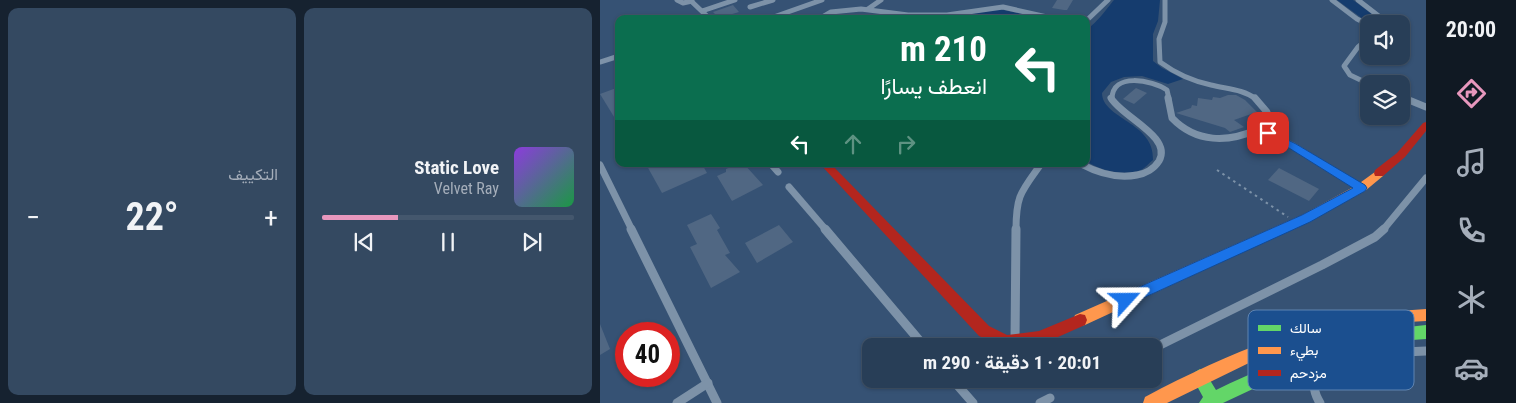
<!DOCTYPE html>
<html lang="ar">
<head>
<meta charset="utf-8">
<style>
  :root { --surface:#283e57; --page:#344961; --text:#f1f3f6; --muted:#a5aeba; --line:#44576d; --accent:#e797bd }
  body { margin:0; font-family:"Roboto Condensed",Vazirmatn,sans-serif; background:var(--page); color:var(--text); direction:rtl; height:100vh; display:flex; flex-direction:column; font-size:19px; white-space:nowrap }
  * { box-sizing:border-box; margin:0 }
  p { font-size:16px; color:var(--muted) }
  .icon { flex:none; width:28px; height:28px; fill:none; stroke:currentColor; stroke-width:2; stroke-linecap:round; stroke-linejoin:round }
  .map { position:relative; flex:1; overflow:hidden; direction:ltr }
  .panel { display:flex; flex-direction:column; gap:8px; padding:8px; background:#162230; width:600px }
  .panel>* { flex:none }
  .guide { position:absolute; left:15px; top:15px; width:475px; height:152px; border-radius:10px; box-shadow:0 1px 4px #0004,0 0 0 1px var(--line); direction:rtl; background:#0b6e4f; color:#fff; overflow:hidden }
  .buttons { position:absolute; left:760px; top:15px; display:grid; gap:10px }
  .buttons a { display:grid; place-items:center; width:50px; height:50px; border-radius:10px; background:var(--surface); box-shadow:0 1px 4px #0004,0 0 0 1px var(--line); font-size:25px }
  .speed { position:absolute; left:15px; top:322px; display:flex; gap:10px; font-size:25px; font-weight:700; text-align:center }
  .speed>* { display:grid; place-content:center; width:65px; height:65px; border-radius:50%; background:var(--surface); box-shadow:0 1px 4px #0004,0 0 0 1px var(--line); line-height:1 }
  .speed .limit { border:8px solid #d22; background:#fff; color:#111 }
  .pin { position:absolute; display:grid; place-items:center; width:42px; height:42px; color:#fff; margin:-21px; border-radius:10px; box-shadow:0 2px 8px #0006 }
  .me { position:absolute; width:55px; margin:-28px; rotate:66deg; stroke-linejoin:round; filter:drop-shadow(0 0 4px #0008) }
  .turn { display:flex; align-items:center; gap:18px; height:105px; padding:0 20px; font-size:22px }
  .turn .icon { width:65px; height:65px; stroke-width:2.5 }
  .turn b { display:block; font-size:35px; line-height:42px }
  .lanes { display:flex; align-items:center; height:48px; padding:0 20px; background:#0003; justify-content:center; gap:25px; direction:ltr }
  .lanes .off { opacity:.35 }
  .big { font-size:38px; font-weight:700; line-height:1.1 }
  .panel .tile { flex:1; display:flex; flex-direction:column; justify-content:center; gap:8px; min-width:0; padding:0 18px; border-radius:10px; background:var(--page) }
  .song { display:flex; align-items:center; gap:15px }
  .cover { width:60px; height:60px; border-radius:8px; background:linear-gradient(135deg,hsl(270 70% 55%),hsl(140 70% 35%)) }
  .played { height:5px; border-radius:2px; background:linear-gradient(90deg,var(--accent) 30%,var(--line) 30%) }
  .keys { display:flex; justify-content:space-around; direction:ltr }
  .heat { display:flex; justify-content:space-between; align-items:center; font-size:28px; direction:ltr }
  .panel .tiles { flex:1; display:grid; gap:8px; grid-template-columns:repeat(2,1fr) }
  .trip { position:absolute; left:262px; top:338px; width:300px; height:50px; border-radius:10px; background:var(--surface); box-shadow:0 1px 4px #0004,0 0 0 1px var(--line); font-weight:700; line-height:50px; text-align:center; direction:rtl }
  main { display:flex; flex:1; min-height:0 }
  .menu { display:flex; flex-direction:column; width:90px; justify-content:space-around; align-items:center; background:#101923; color:var(--muted) }
  .menu .icon { width:35px; height:35px }
  .menu .selected { color:var(--accent) }
  .menu b { font-size:22px; color:var(--text) }
  .map>svg:first-child { display:block }
  .water { fill:#153c6e }
  .building { fill:#506783 }
  .lines { fill:none; stroke-linecap:round; stroke-linejoin:round }
  .path { stroke:#7d92a8; stroke-width:2; stroke-dasharray:2.5 4; stroke-linecap:butt }
  .street-far2 { stroke:#7d92a8; stroke-width:5 }
  .street-far1 { stroke:#7d92a8; stroke-width:7 }
  .street { stroke:#7d92a8; stroke-width:9 }
  .fast { fill:#63d668; fill-rule:evenodd }
  .slow { fill:#ff974d; fill-rule:evenodd }
  .jam { fill:#b3261e; fill-rule:evenodd }
  .route { fill:#1a73e8; stroke:#114b97 }
  .key { fill:#1b4f8f; stroke:#5f84b1; stroke-width:1 }
  .key-label { font-size:14px; fill:#fff }
</style>
</head>
<body>
<main>
<nav class="menu">
<b>20:00</b>
<svg class="icon selected" aria-label="directions" viewBox="0 0 24 24"><path d="M12 3l9 9-9 9-9-9zM9 14v-3h6M13 9l2 2-2 2"/></svg>
<svg class="icon" aria-label="music" viewBox="0 0 24 24"><path d="M9 18V5l10-2v13"/><circle cx="6" cy="18" r="3"/><circle cx="16" cy="16" r="3"/></svg>
<svg class="icon" aria-label="phone" viewBox="0 0 24 24"><path d="M5 4h4l2 5-3 2q2 4 5 5l2-3 5 2v4C11 20 4 13 5 4z"/></svg>
<svg class="icon" aria-label="climate" viewBox="0 0 24 24"><path d="M12 3v18M4 7l16 10M4 17L20 7"/></svg>
<svg class="icon" aria-label="car" viewBox="0 0 24 24"><path d="M5 17H2v-5l4-1 3-4h7l3 4 3 1v5h-3M9 17h6M6 11h13"/><circle cx="7" cy="17" r="2"/><circle cx="17" cy="17" r="2"/></svg>
</nav>
<div class="map">
<svg width="826" height="403" viewBox="0 0 826 403">
  <rect width="100%" height="100%" fill="#365274"/>
  <!-- water -->
  <g class="water">
    <path d="M514,0h46l-2,21 -5,13v27l9,7 21,11 -15,5 -26,-8 -18,1 -13,5 -9,11c0,26 53,29 51,67 -4,3 -8,8 -12,10 -17,6 -40,1 -55,-9v-90l4,-8 -4,-7v-27c9,-3 21,-21 28,-29z"/>
    <path d="M737,0h16l24,18 -14,1z"/>
    <path d="M399,9l23,5 3,2v3h-161l10,-2 71,1z"/>
  </g>
  <!-- building -->
  <g class="building">
    <path d="M457,0h16l-6,10h-3l-12,-2z"/>
    <path d="M133,5l6,7 -20,6 -6,-6z"/>
    <path d="M19,87v38l-19,-31z"/>
    <path d="M536,88l11,5 -13,11 -11,-5z"/>
    <path d="M628,95h8l9,5 12,12 -23,8 10,7 -14,5 -5,-4 -49,-15 15,-5 1,-3 5,1 1,-8 14,2 1,-3 7,1z"/>
    <path d="M52,164h50l5,9 -45,20 -15,-27z"/>
    <path d="M138,164h6l19,21 -31,16 -15,-25 9,-4v-3z"/>
    <path d="M679,168l40,21 -10,12 -41,-21z"/>
    <path d="M111,214l9,14 -3,2 13,23 -5,2 15,17 -29,16 -21,-41 7,-3 -10,-19z"/>
    <path d="M179,225l14,17 -36,21 -12,-20z"/>
    <path d="M0,324l10,25 -10,6z"/>
  </g>
  <g class="lines">
    <!-- path -->
    <path class="path" d="M617,170l71,47"/>
    <!-- street-far2 -->
    <g class="street-far2">
      <path d="M77,0l6,3 9,-2"/>
      <path d="M90,0l20,19"/>
      <path d="M565,0v22l-6,17 1,23c15,11 32,19 51,23 15,4 32,4 45,14"/>
      <path d="M732,0l25,19 12,6"/>
      <path d="M758,0l31,24"/>
      <path d="M150,7l23,-7"/>
      <path d="M268,9l13,-9"/>
      <path d="M102,11l33,-11"/>
      <path d="M168,19l54,-19"/>
      <path d="M219,19l12,-7 30,-3 47,6h39l56,-8 53,12"/>
      <path d="M486,21l22,-21"/>
      <path d="M769,38l-11,9 -14,19 6,9 19,9"/>
      <path d="M0,62l19,-6"/>
      <path d="M801,97l6,2"/>
      <path d="M512,99c0,-27 40,-19 55,-9l2,9"/>
    </g>
    <!-- street-far1 -->
    <g class="street-far1">
      <path d="M568,98l4,20c24,25 56,25 86,11l35,17 68,42"/>
      <path d="M655,98l12,14 -9,17"/>
      <path d="M804,98l22,9"/>
      <path d="M171,164l7,8"/>
      <path d="M481,164c17,9 36,15 56,11 8,-1 17,-6 22,-14 14,-24 -37,-44 -48,-63"/>
      <path d="M0,165l32,65"/>
      <path d="M189,187l37,43"/>
      <path d="M416,230c0,-35 5,-38 25,-66"/>
      <path d="M783,230l43,-52"/>
    </g>
    <!-- street -->
    <g class="street">
      <path d="M31,229l86,174"/>
      <path d="M225,229l99,117"/>
      <path d="M415,341l1,-112"/>
      <path d="M554,348l168,-83 53,-28 9,-8"/>
      <path d="M352,379l21,24"/>
      <path d="M77,403l31,-20"/>
      <path d="M440,403l10,-5"/>
      <path d="M720,403c-6,-10 -9,-20 -1,-30l85,-21 22,-1"/>
    </g>
    <!-- fast -->
    <path class="fast" d="M826,325v14l-28,2 -57,12 -52,19 -66,31h-24l4,-6 -11,-20 3,-5 5,-3 5,3 11,18c67,-33 135,-58 210,-65z"/>
    <!-- slow -->
    <g class="slow">
      <path d="M779,169l4,1 1,3 -1,3 -18,15 -55,30 -225,104 -5,1 -5,-1 -2,-5 2,-5 227,-100 55,-30z"/>
      <path d="M826,309v12l-35,2 -36,6 -36,9 -66,23 -86,42h-24l2,-6c91,-48 177,-83 281,-88z"/>
    </g>
    <!-- jam -->
    <g class="jam">
      <path d="M826,122v9l-21,26 -22,19h-8l-1,-3 1,-3 22,-17 26,-30z"/>
      <path d="M220,164h11l158,162 18,9 32,-4 41,-17 5,1 2,5 -2,5 -45,20 -13,1h-27l-21,-10z"/>
    </g>
  </g>
  <!-- route -->
  <path class="route" d="M668,130l28,14 69,41 2,3 -2,3 -55,31 -180,82 -4,2 -5,-2 -2,-4 2,-5 181,-80 51,-27 -64,-40 -24,-12 -2,-3z"/>
  <!-- legend -->
  <rect x="648" y="310" width="166" height="80" rx="8" class="key"/>
  <rect x="658" y="325" width="23" height="6" fill="#63d668"/>
  <rect x="658" y="347" width="23" height="7" fill="#ff974d"/>
  <rect x="658" y="370" width="23" height="6" fill="#b3261e"/>
  <g class="key-label">
    <text x="690" y="333">سالك</text>
    <text x="690" y="355">بطيء</text>
    <text x="690" y="378">مزدحم</text>
  </g>
</svg>
<div class="buttons">
<a><svg class="icon" aria-label="sound" viewBox="0 0 24 24"><path d="M4 9h4l5-4v14l-5-4H4zM17 9q2 3 0 6"/></svg></a>
<a><svg class="icon" aria-label="layers" viewBox="0 0 24 24"><path d="M12 4l9 5-9 5-9-5zM3 14l9 5 9-5"/></svg></a>
</div>
<div class="speed"><div class="limit">40</div></div>
<div class="pin" style="left:668px;top:133px;background:#d93025"><svg class="icon" aria-label="arrive" viewBox="0 0 24 24"><path d="M6 21V4h12l-3 4 3 4H6"/></svg></div>
<svg class="me" style="left:526px;top:300px" viewBox="-20 -20 40 40"><path d="M0-17L14 15 0 8-14 15z" fill="#1a73e8" stroke="#fff" stroke-width="4"/></svg>
<div class="trip">20:01 · 1 دقيقة · 290 m</div>
<div class="guide">
<div class="turn"><svg class="icon" aria-label="left" viewBox="0 0 24 24"><path d="M17 20v-9H6M10 6l-5 5 5 5"/></svg><div><b>210 m</b>انعطف يسارًا</div></div>
<div class="lanes"><svg class="icon" aria-label="left" viewBox="0 0 24 24"><path d="M17 20v-9H6M10 6l-5 5 5 5"/></svg><svg class="icon off" aria-label="ahead" viewBox="0 0 24 24"><path d="M12 20V5M6 11l6-6 6 6"/></svg><svg class="icon off" aria-label="right" viewBox="0 0 24 24"><path d="M7 20v-9h11M14 6l5 5-5 5"/></svg></div>
</div>
</div>
<section class="panel">
<div class="tiles">
<div class="tile">
<div class="song"><i class="cover"></i><div><b>Static Love</b><p>Velvet Ray</p></div></div>
<div class="played"></div>
<div class="keys"><svg class="icon" aria-label="previous" viewBox="0 0 24 24"><path d="M18 5L8 12l10 7zM5 5v14"/></svg><svg class="icon" aria-label="pause" viewBox="0 0 24 24"><path d="M8 5v14M16 5v14"/></svg><svg class="icon" aria-label="next" viewBox="0 0 24 24"><path d="M6 5l10 7-10 7zM19 5v14"/></svg></div>
</div>
<div class="tile"><p>التكييف</p>
<div class="heat"><a>−</a><b class="big">22°</b><a>+</a></div>
</div>
</div>
</section>
</main>
</body>
</html>
